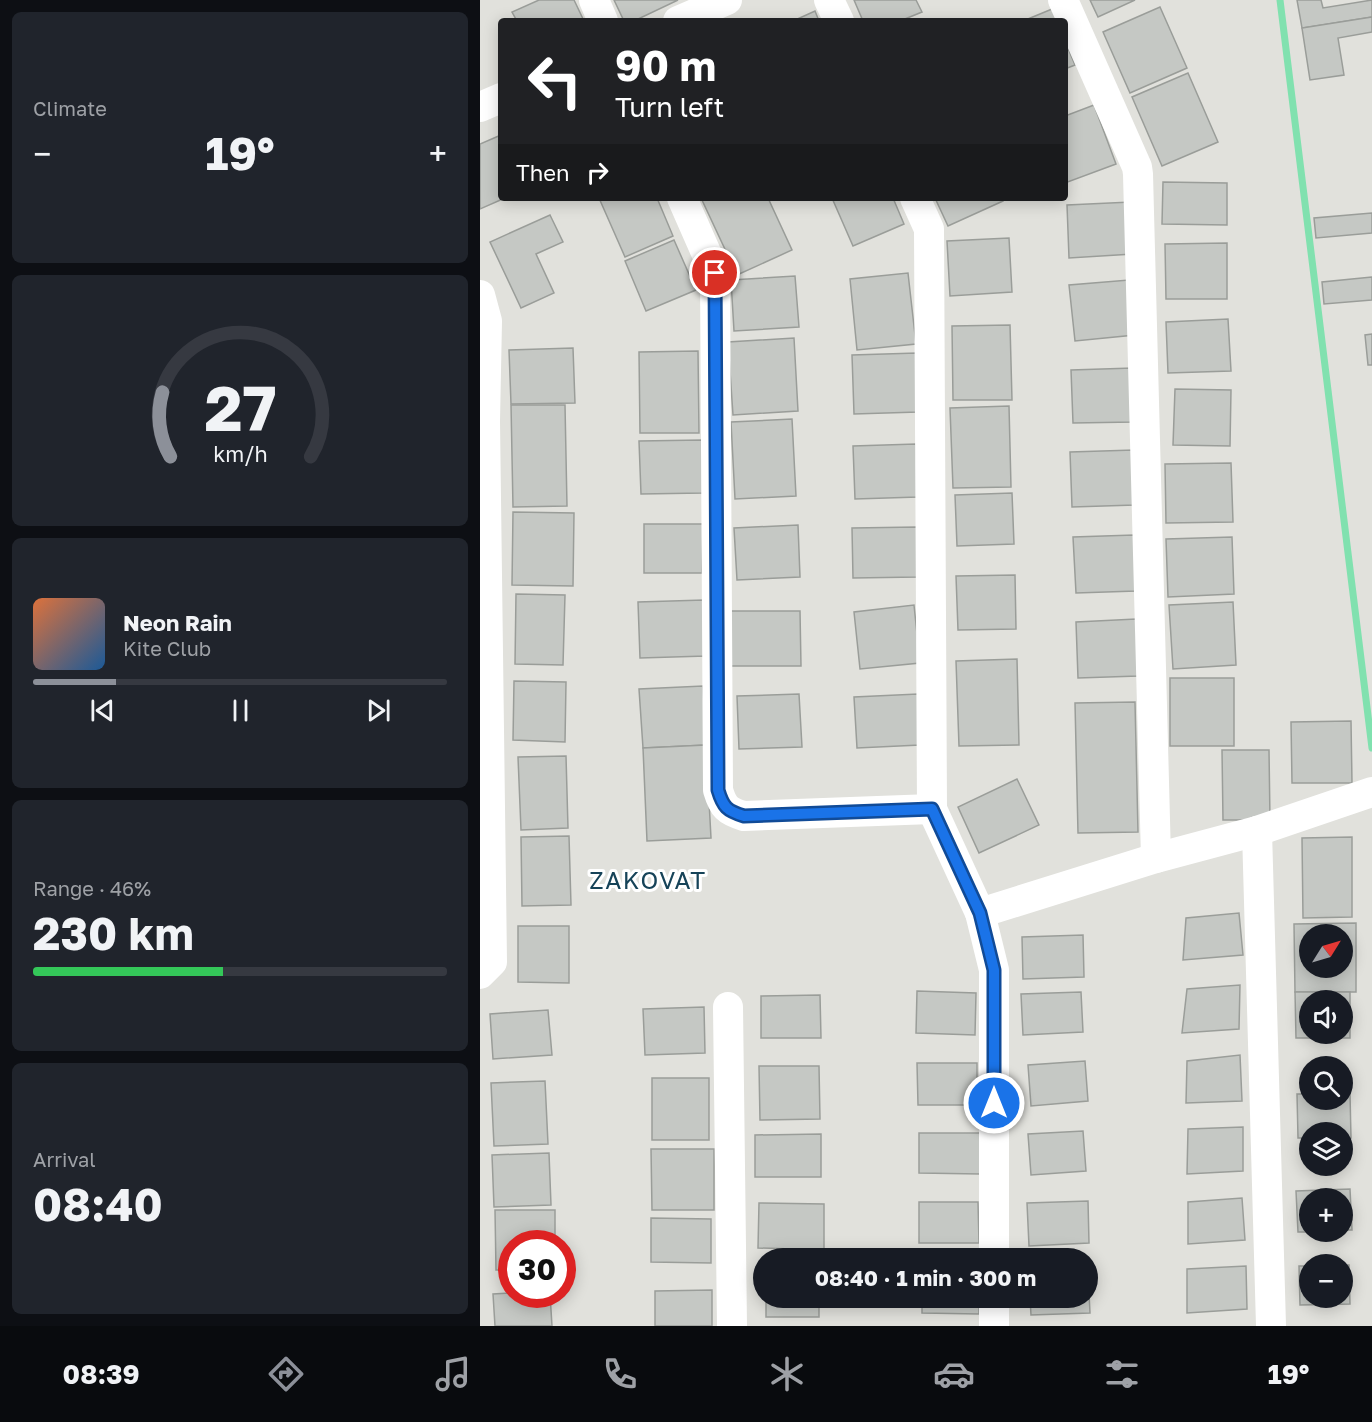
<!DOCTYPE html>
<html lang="en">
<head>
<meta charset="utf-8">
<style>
  :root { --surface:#171b24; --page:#20242c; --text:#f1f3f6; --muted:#9ea1a6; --line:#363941; --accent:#8c9099 }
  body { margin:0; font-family:"Golos Text",sans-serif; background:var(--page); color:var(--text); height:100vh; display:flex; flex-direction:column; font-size:22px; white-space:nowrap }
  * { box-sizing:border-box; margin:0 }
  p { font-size:20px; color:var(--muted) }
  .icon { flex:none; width:33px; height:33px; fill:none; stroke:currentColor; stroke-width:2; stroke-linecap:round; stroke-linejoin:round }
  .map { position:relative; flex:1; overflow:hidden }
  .side { display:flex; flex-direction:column; gap:12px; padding:12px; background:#0d0f14; width:480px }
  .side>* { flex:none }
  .guide { position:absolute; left:18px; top:18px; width:570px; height:183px; border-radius:6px; box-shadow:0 3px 15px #0003; background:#202124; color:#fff; overflow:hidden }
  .needle { width:39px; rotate:53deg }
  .fabs { position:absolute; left:819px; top:924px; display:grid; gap:12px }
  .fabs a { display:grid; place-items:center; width:54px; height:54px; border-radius:50%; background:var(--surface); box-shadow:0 3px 15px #0003; font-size:30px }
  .speed { position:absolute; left:18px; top:1230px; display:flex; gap:12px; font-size:30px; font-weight:700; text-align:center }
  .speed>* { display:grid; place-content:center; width:78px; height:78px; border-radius:50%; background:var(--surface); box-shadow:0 3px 15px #0003; line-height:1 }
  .speed .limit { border:9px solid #d22; background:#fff; color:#111 }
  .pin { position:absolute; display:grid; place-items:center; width:51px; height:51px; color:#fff; margin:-26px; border:3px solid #fff; border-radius:50%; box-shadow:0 2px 6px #0007 }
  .me { position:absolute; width:66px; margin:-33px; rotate:0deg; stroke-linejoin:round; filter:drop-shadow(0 0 4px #0008) }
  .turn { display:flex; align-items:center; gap:21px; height:126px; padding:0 18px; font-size:27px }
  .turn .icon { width:78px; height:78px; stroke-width:2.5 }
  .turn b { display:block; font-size:42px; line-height:51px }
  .then { display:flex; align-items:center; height:57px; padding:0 18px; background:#0003; gap:12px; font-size:22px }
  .big { font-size:45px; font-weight:700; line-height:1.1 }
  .side .widget { flex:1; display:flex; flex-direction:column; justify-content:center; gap:9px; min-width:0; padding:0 21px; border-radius:9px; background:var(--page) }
  .side .dial { align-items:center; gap:0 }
  .dial svg { height:156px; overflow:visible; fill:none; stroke:var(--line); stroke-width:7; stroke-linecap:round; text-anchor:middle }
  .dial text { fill:var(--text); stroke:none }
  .song { display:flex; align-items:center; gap:18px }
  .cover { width:72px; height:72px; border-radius:9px; background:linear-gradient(135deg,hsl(20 70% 55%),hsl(210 70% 35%)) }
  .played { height:6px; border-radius:3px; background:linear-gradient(90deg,var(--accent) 20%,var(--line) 20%) }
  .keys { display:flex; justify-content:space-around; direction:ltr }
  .heat { display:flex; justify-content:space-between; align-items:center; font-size:33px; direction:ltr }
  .charge { height:9px; border-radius:4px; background:linear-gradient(90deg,#34c759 46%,var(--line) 0) }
  .trip { position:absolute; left:273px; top:1248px; width:345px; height:60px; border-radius:30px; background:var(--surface); box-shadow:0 3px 15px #0003; font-weight:700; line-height:60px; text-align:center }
  .tab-bar { display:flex; height:96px; justify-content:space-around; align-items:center; background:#090b0e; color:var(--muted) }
  .tab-bar .icon { width:42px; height:42px }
  .tab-bar .current { color:var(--accent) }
  .tab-bar b { font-size:27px; color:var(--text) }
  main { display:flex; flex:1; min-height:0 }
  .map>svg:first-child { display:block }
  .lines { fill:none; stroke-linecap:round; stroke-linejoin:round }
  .stream { stroke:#81e1af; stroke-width:7 }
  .building { fill:#c5c8c4; stroke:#9a9d99; stroke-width:1.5; fill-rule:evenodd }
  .minor { stroke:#fff; stroke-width:30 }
  .route-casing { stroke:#114b97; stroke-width:15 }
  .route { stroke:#1a73e8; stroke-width:10 }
  .labels { text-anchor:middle; stroke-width:6; stroke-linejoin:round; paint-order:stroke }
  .quarter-label { font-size:24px; letter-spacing:1.5px; fill:#164358; stroke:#fff }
</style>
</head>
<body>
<main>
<section class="side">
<div class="widget"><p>Climate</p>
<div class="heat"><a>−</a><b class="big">19°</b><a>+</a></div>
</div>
<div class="widget dial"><svg viewBox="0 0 100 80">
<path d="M14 69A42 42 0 1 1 86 69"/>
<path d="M14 69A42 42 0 0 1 10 36" stroke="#8c9099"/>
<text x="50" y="56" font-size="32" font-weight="700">27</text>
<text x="50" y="72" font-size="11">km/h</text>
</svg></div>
<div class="widget">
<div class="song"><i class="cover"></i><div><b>Neon Rain</b><p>Kite Club</p></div></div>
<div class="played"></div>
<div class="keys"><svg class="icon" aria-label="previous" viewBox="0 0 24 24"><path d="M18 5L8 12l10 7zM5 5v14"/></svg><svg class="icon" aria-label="pause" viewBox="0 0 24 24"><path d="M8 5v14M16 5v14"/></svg><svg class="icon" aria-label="next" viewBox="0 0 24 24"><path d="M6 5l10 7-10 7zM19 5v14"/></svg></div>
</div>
<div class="widget"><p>Range · 46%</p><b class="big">230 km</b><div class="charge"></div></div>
<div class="widget"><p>Arrival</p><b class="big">08:40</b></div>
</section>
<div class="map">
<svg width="892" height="1326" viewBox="0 0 892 1326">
  <rect width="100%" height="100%" fill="#e1e1dc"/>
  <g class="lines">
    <!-- stream -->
    <path class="stream" d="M800,0l92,748"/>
  </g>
  <!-- building -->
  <g class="building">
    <path d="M59,0h35l10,21h-67l-5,-9z"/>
    <path d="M134,0h64l-44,21h-10z"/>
    <path d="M374,0h62l6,12 -22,9h-37z"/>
    <path d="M610,0h45l-37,17z"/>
    <path d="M817,0h24l2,8 49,-8v17l-70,11z"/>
    <path d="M680,7l27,61 -57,25 -27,-61z"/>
    <path d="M572,9l5,12h-34z"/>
    <path d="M335,11l4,10h-26z"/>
    <path d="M892,17v15l-34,6 6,37 -34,5 -8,-52z"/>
    <path d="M585,41l10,24 -10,4z"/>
    <path d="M708,73l30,69 -56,24 -30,-69z"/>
    <path d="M614,105l22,59 -51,19v-67z"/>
    <path d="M21,135v63h4l-25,11v-65z"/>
    <path d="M683,182l64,1v42l-65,-1z"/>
    <path d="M119,198h58l16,38 -48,21z"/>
    <path d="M226,198h62l24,52 -55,25 -35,-75z"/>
    <path d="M352,198h61l11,26 -51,22z"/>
    <path d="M455,198h67l1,3 -55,25z"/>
    <path d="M651,202l2,52 -64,4 -2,-53z"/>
    <path d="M892,213v20l-56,5 -2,-20z"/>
    <path d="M70,215l13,27 -27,12 18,39 -33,15 -31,-66z"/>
    <path d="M529,238l3,54 -62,4 -3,-55z"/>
    <path d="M194,240l22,50 -50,21 -21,-50z"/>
    <path d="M747,243v56h-61l-1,-55z"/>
    <path d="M428,273l8,71 -59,6 -7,-71z"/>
    <path d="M315,276l4,51 -65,4 -3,-51z"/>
    <path d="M892,277v23l-48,4 -2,-22z"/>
    <path d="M649,280l6,55 -60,6 -6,-56z"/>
    <path d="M748,319l3,52 -63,2 -2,-51z"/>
    <path d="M530,325l2,75h-59l-1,-74z"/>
    <path d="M892,334v31h-4l-3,-30z"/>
    <path d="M314,338l4,73 -65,4 -5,-73z"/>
    <path d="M93,348l2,55 -64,1 -2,-54z"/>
    <path d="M218,351l1,82h-59l-1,-81z"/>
    <path d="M437,353l1,59 -64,2 -2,-59z"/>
    <path d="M653,368l1,54 -61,1 -2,-53z"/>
    <path d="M695,389l56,1 -1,56 -57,-1z"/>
    <path d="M31,405h54l2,101 -54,1z"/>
    <path d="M529,406l2,81 -58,1 -3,-80z"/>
    <path d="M312,419l4,77 -61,3 -4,-77z"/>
    <path d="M222,440l1,53 -62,1 -2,-53z"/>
    <path d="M436,444l2,53 -63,2 -2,-53z"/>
    <path d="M654,450l1,55 -63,2 -2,-55z"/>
    <path d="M751,463l2,59 -67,1 -1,-59z"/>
    <path d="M532,493l2,51 -57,2 -2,-51z"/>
    <path d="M33,512l61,1 -1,73 -61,-1z"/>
    <path d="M164,524h59l-1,49h-58z"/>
    <path d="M318,525l2,52 -63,3 -3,-52z"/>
    <path d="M437,527l1,50 -65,1 -1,-50z"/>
    <path d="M654,535l2,56 -60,2 -3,-56z"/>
    <path d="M752,537l2,57 -66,3 -2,-58z"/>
    <path d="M535,575l1,54 -58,1 -2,-54z"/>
    <path d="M36,594l49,1 -2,70 -48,-1z"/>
    <path d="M224,600l2,56 -66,2 -2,-56z"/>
    <path d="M753,602l3,63 -63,4 -4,-64z"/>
    <path d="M434,605l6,58 -60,6 -6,-57z"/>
    <path d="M251,611h69l1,55h-70z"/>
    <path d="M656,619l2,57 -60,2 -2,-56z"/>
    <path d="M537,659l2,86 -60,1 -3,-85z"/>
    <rect x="690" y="678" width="64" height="68"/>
    <path d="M34,681l52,1 -1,60 -52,-2z"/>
    <path d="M223,686l3,59 -63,3 -4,-59z"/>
    <path d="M319,694l3,53 -63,2 -2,-53z"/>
    <path d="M438,694l2,51 -63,3 -3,-51z"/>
    <path d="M655,702l3,130 -60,1 -3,-130z"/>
    <path d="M871,721l1,62h-60l-1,-61z"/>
    <path d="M226,745l5,93 -64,3 -4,-93z"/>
    <path d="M742,750h47l1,70h-47z"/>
    <path d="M86,756l2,72 -47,2 -3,-73z"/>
    <path d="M537,779l22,46 -60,28 -21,-46z"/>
    <path d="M89,836l2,69 -49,1 -1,-69z"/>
    <path d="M872,837v80l-49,1 -1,-80z"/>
    <path d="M759,913l4,42 -60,5 3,-42z"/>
    <path d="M876,923v69h-61l-1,-68zM830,934h32v34h-32z"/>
    <path d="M38,926h51v57l-51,-1z"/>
    <path d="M603,935l1,42 -61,2 -1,-42z"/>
    <path d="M760,985l-1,44 -57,4 5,-44z"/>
    <path d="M437,991l59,2 -1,42 -59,-2z"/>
    <path d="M601,992l2,40 -60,3 -2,-41z"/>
    <path d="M815,992h55v46h-54zM830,1000h32v34h-32z"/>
    <path d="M340,995l1,43h-60v-42z"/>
    <path d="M224,1007l1,46 -60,2 -2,-46z"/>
    <path d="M68,1010l4,45 -59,4 -3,-45z"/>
    <path d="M760,1055l2,46 -56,2 1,-42z"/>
    <path d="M605,1061l3,40 -57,5 -3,-41z"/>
    <path d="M437,1063h60v42h-59z"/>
    <path d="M279,1066h60l1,53 -60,1z"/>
    <rect x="172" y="1078" width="57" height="62"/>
    <path d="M65,1081l3,63 -54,2 -3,-63z"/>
    <path d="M817,1094h13v6h32v-6h8l1,44h-9v-6h-32v6h-12z"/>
    <path d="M763,1127v44l-56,3 1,-45z"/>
    <path d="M603,1131l3,40 -55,4 -3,-41z"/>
    <path d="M439,1133h61v41l-61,-1z"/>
    <path d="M341,1134v43h-66v-42z"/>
    <path d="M171,1149h63v61h-62z"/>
    <path d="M69,1153l2,52 -57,2 -2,-52z"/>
    <path d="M870,1189l2,41h-10v-32h-32v34h4h-16l-2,-41z"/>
    <path d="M762,1198l3,42 -57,4v-42z"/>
    <path d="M608,1201l1,42 -60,3 -2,-43z"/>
    <path d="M439,1202h59l1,41h-60z"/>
    <path d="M279,1203l65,1v46l-66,-2z"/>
    <path d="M15,1210h60v34h-43v26h-16z"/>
    <path d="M171,1218l60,1v44l-60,-1z"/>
    <path d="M862,1265h7l1,39 -50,1 -1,-39h11v32h32z"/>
    <path d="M766,1266l1,43 -60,4v-44z"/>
    <path d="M608,1273l2,40 -59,2 -1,-17h58z"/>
    <path d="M232,1290v36h-57v-35z"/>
    <path d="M32,1293v1h38l2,32h-57l-2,-32z"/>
    <rect x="286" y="1298" width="53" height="19"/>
    <path d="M442,1298h57v16l-57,-1z"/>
  </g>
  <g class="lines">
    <!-- minor -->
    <g class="minor">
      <path d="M114,0l9,21"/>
      <path d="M349,0l10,21"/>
      <path d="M583,0l74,167 1,7 18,684"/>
      <path d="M198,21l49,-21"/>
      <path d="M0,107l21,-9"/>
      <path d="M202,198l33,75 3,517c5,17 9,21 26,26l188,-7"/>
      <path d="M435,198l14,31 3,580 48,104 14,57v288"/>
      <path d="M0,295l7,26 -2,100 7,541 -12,12"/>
      <path d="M777,831l14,495"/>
      <path d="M500,913l176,-55 101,-27 115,-39"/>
      <path d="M248,1007l4,319"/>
      <path d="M514,1298v28"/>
    </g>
  </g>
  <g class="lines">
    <defs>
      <path id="route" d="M235,273l3,517c5,17 9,21 26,26l188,-7 48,104 14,57v133"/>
    </defs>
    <!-- route casing -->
    <use href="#route" class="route-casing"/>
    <!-- route -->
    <use href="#route" class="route"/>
  </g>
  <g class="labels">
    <!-- quarter labels -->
    <g class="quarter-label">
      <text x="168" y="889">ZAKOVAT</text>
    </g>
  </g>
</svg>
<div class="fabs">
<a><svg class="needle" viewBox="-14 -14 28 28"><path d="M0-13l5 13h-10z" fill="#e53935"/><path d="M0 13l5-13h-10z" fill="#9ea1a6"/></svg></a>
<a><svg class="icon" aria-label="sound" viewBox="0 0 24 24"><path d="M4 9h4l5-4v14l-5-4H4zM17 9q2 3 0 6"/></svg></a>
<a><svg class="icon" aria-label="search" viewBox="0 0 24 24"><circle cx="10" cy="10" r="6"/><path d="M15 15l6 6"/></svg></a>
<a><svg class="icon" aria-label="layers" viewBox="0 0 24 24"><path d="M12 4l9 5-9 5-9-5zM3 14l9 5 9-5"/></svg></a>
<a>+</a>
<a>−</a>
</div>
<div class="speed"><div class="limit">30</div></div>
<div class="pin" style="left:235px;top:273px;background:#d93025"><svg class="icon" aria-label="arrive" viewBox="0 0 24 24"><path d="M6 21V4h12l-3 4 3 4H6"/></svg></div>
<svg class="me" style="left:514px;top:1103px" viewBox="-20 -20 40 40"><circle r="17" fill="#1a73e8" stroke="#fff" stroke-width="3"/><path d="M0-11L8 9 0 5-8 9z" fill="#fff"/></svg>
<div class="trip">08:40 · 1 min · 300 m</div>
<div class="guide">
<div class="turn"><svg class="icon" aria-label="left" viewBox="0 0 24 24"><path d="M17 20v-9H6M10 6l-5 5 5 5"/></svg><div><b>90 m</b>Turn left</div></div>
<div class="then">Then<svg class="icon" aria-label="right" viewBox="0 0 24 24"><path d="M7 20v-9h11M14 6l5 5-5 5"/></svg></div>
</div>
</div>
</main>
<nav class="tab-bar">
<b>08:39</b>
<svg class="icon current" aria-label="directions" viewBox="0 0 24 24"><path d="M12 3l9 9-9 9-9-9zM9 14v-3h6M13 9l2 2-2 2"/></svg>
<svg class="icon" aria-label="music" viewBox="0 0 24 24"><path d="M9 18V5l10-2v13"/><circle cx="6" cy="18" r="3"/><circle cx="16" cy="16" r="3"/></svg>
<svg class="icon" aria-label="phone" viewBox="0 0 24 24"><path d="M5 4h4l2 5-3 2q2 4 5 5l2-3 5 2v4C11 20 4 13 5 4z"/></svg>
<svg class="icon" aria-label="climate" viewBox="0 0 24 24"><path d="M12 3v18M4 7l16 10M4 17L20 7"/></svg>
<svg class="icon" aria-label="car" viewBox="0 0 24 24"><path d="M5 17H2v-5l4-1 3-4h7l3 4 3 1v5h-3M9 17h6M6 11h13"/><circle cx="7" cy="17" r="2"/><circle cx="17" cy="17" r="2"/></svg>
<svg class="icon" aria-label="filters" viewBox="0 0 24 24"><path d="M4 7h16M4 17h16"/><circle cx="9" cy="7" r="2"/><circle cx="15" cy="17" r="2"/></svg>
<b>19°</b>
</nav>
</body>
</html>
